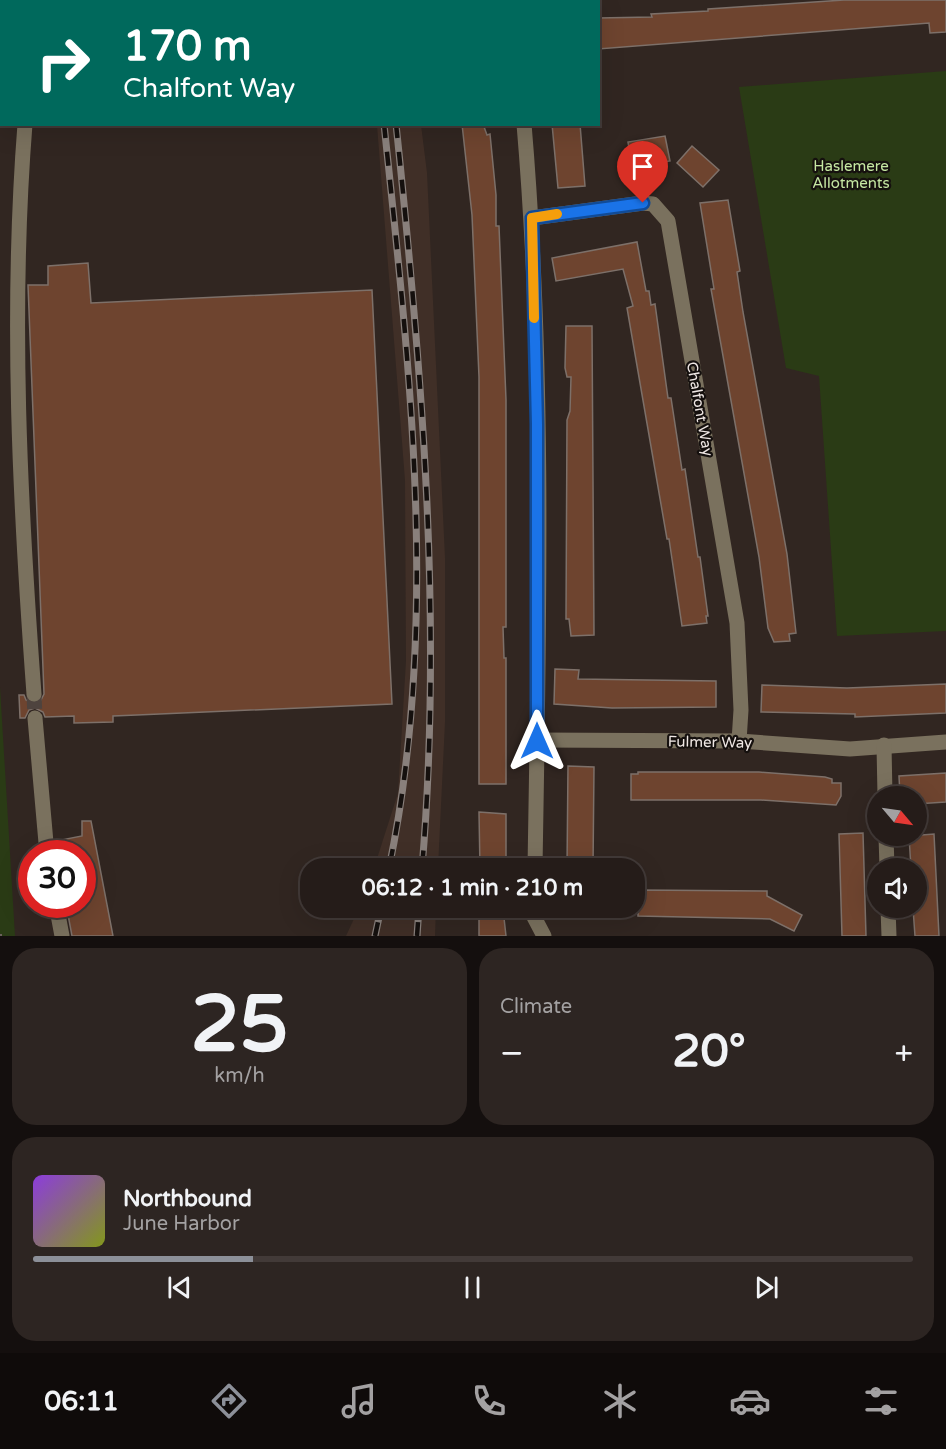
<!DOCTYPE html>
<html lang="en">
<head>
<meta charset="utf-8">
<style>
  :root { --surface:#251c19; --page:#2d2522; --text:#f1f3f6; --muted:#a3a1a2; --line:#423a38; --accent:#8c9099 }
  body { margin:0; font-family:"Varela Round",sans-serif; background:var(--page); color:var(--text); height:100vh; display:flex; flex-direction:column; font-size:22px; white-space:nowrap }
  * { box-sizing:border-box; margin:0 }
  p { font-size:20px; color:var(--muted) }
  .icon { flex:none; width:33px; height:33px; fill:none; stroke:currentColor; stroke-width:2; stroke-linecap:round; stroke-linejoin:round }
  .map { position:relative; height:936px; overflow:hidden }
  .sheet { display:flex; flex-direction:column; gap:12px; padding:12px; background:#140f0e; flex:1 }
  .sheet>* { flex:none }
  .top-card { position:absolute; left:0px; top:0px; width:600px; height:126px; box-shadow:0 6px 24px #0002,0 0 0 2px var(--line); background:#00695c; color:#fff; overflow:hidden }
  .needle { width:39px; rotate:119deg }
  .controls { position:absolute; left:867px; top:786px; display:grid; gap:12px }
  .controls a { display:grid; place-items:center; width:60px; height:60px; border-radius:50%; background:var(--surface); box-shadow:0 6px 24px #0002,0 0 0 2px var(--line); font-size:30px }
  .speed { position:absolute; left:18px; top:840px; display:flex; gap:12px; font-size:30px; font-weight:700; text-align:center }
  .speed>* { display:grid; place-content:center; width:78px; height:78px; border-radius:50%; background:var(--surface); box-shadow:0 6px 24px #0002,0 0 0 2px var(--line); line-height:1 }
  .speed .limit { border:9px solid #d22; background:#fff; color:#111 }
  .pin { position:absolute; display:grid; place-items:center; width:51px; height:51px; color:#fff; margin:-62px -26px; border-radius:50% 50% 50% 0; rotate:-45deg; box-shadow:0 0 6px #0007 }
  .pin .icon { rotate:45deg }
  .me { position:absolute; width:66px; margin:-33px; rotate:0deg; stroke-linejoin:round; filter:drop-shadow(0 0 4px #0008) }
  .turn { display:flex; align-items:center; gap:21px; height:126px; padding:0 24px; font-size:27px }
  .turn .icon { width:78px; height:78px; stroke-width:2.5 }
  .turn b { display:block; font-size:42px; line-height:51px }
  .big { font-size:45px; font-weight:700; line-height:1.1 }
  .sheet .tile { flex:1; display:flex; flex-direction:column; justify-content:center; gap:9px; min-width:0; padding:0 21px; border-radius:24px; background:var(--page) }
  .sheet .dial { align-items:center; gap:0 }
  .dial b { font-size:78px; line-height:1 }
  .song { display:flex; align-items:center; gap:18px }
  .cover { width:72px; height:72px; border-radius:9px; background:linear-gradient(135deg,hsl(270 70% 55%),hsl(70 70% 35%)) }
  .played { height:6px; border-radius:3px; background:linear-gradient(90deg,var(--accent) 25%,var(--line) 25%) }
  .keys { display:flex; justify-content:space-around; direction:ltr }
  .heat { display:flex; justify-content:space-between; align-items:center; font-size:33px; direction:ltr }
  .sheet .tiles { flex:1; display:grid; gap:12px; grid-template-columns:1fr 1fr }
  .tile:last-child { grid-column:span 2 }
  .trip { position:absolute; left:300px; top:858px; width:345px; height:60px; border-radius:24px; background:var(--surface); box-shadow:0 6px 24px #0002,0 0 0 2px var(--line); font-weight:700; line-height:60px; text-align:center }
  .menu { display:flex; height:96px; justify-content:space-around; align-items:center; background:#0f0b0a; color:var(--muted) }
  .menu .icon { width:42px; height:42px }
  .menu .active { color:var(--accent) }
  .menu b { font-size:27px; color:var(--text) }
  .map>svg:first-child { display:block }
  .built { fill:#402f27 }
  .green { fill:#2a3b15 }
  .building { fill:#6e442f; stroke:#7d7069; stroke-width:1.5 }
  .lines { fill:none; stroke-linecap:round; stroke-linejoin:round }
  .minor-tunnel { stroke:#4e433e; stroke-width:15; stroke-dasharray:15 8; stroke-linecap:butt }
  .path { stroke:#6b615c; stroke-width:4; stroke-dasharray:4.5 4.5; stroke-linecap:butt }
  .minor { stroke:#7a715e; stroke-width:15 }
  .rail-casing { stroke:#89807c; stroke-width:7 }
  .rail { stroke:#15100e; stroke-width:4.5; stroke-dasharray:14; stroke-linecap:butt }
  .route-casing { stroke:#114b97; stroke-width:15 }
  .route { stroke:#1a73e8; stroke-width:10 }
  .slow { stroke:#f59e0b; stroke-width:10 }
  .labels { text-anchor:middle; stroke-width:4.5; stroke-linejoin:round; paint-order:stroke }
  .park-label { font-size:15px; fill:#c5e7a2; stroke:#15100e }
  .street-label { font-size:15px; fill:#efe7e4; stroke:#15100e }
</style>
</head>
<body>
<div class="map">
<svg width="946" height="936" viewBox="0 0 946 936">
  <rect width="100%" height="100%" fill="#312621"/>
  <!-- built -->
  <g class="built">
    <path d="M377,125h44l6,48 18,385v164l-7,146h-64l24,-75 8,-132 -1,-181z"/>
    <path d="M359,908h77l-1,28h-89z"/>
  </g>
  <!-- green -->
  <g class="green">
    <path d="M946,71v560l-109,5 -18,-260 -33,-8 -47,-281z"/>
    <path d="M0,687l15,249h-15z"/>
  </g>
  <!-- building -->
  <g class="building">
    <path d="M844,0h102v32l-16,1 -1,-10 -331,26v-31l54,-1 -1,-3 57,-3v-2z"/>
    <path d="M462,124h21l4,11 3,-1 6,61v31h3l7,174v227h-3l1,31h2v126h-27v-407l-7,-162z"/>
    <path d="M552,124h28l5,62 -27,2z"/>
    <path d="M665,136l5,25 -38,6 -4,-25z"/>
    <path d="M692,146l27,24 -16,17 -26,-24z"/>
    <path d="M728,200l12,71 -3,1 6,40 44,242 9,79 -7,1 1,7 -16,1 -6,-14 -9,-71 -48,-268h3l-14,-86z"/>
    <path d="M637,242l9,49h3l2,14 4,-1 13,94h3l11,72 3,-1 13,88h2l8,59h-2l1,7 -25,3 -13,-87h-2l-40,-231 6,-2 -10,-37 -67,12 -4,-23z"/>
    <path d="M88,263l3,40 281,-13 20,414 -255,11 -24,1v6l-39,1v-7l-29,1 -2,-5 -8,-4 -6,2 -4,8h-5l-1,-23h5l2,5 8,4 6,-2 4,-8 -16,-409h20v-19z"/>
    <path d="M566,326h26l2,309 -23,1 -2,-17h-3l1,-199 3,-9 1,-34h-4l-2,-9z"/>
    <path d="M555,669l24,1 -1,9 138,2v26l-104,1 -58,-4z"/>
    <path d="M946,684v29l-91,4v-3l-94,-2 1,-27 85,3z"/>
    <path d="M568,766l26,1 -1,101h-26z"/>
    <path d="M638,772h121l66,5 7,2v4h9v13l-5,9 -75,-5h-130v-26h7z"/>
    <path d="M946,773v29l-30,2v-8h-16l-1,-20z"/>
    <path d="M479,812l27,2v54h-26z"/>
    <path d="M82,821h9l22,115h-41l-6,-32h16v-50h-25l-1,-13 26,-5z"/>
    <path d="M863,833l3,103h-24l-3,-102z"/>
    <path d="M934,834l5,102h-24l-2,-28h3v-40h-5l-2,-32z"/>
    <path d="M638,890l129,1v5l35,19 -8,16 -24,-12 -132,-3z"/>
    <path d="M479,909h24l3,27h-27z"/>
  </g>
  <g class="lines">
    <!-- minor-tunnel -->
    <path class="minor-tunnel" d="M34,694l1,24"/>
    <!-- path -->
    <path class="path" d="M0,934v2"/>
    <!-- minor -->
    <g class="minor">
      <path d="M464,0l1,2"/>
      <path d="M35,2v-2"/>
      <path d="M25,124c-15,190 -5,381 9,570"/>
      <path d="M524,124c21,247 15,497 11,744"/>
      <path d="M532,218l111,-15 10,1 15,17 69,402 4,87 -2,31"/>
      <path d="M35,718l12,136"/>
      <path d="M537,740l202,1 111,8 96,-7"/>
      <path d="M884,745l1,51"/>
      <path d="M886,836l1,32"/>
      <path d="M56,904l6,32"/>
      <path d="M534,908v9l10,19"/>
      <path d="M888,908l1,28"/>
    </g>
    <defs>
      <g id="rail">
        <path d="M371,0v2"/>
        <path d="M382,0v2"/>
        <path d="M384,124c26,247 56,499 5,744"/>
        <path d="M396,124c26,248 47,496 26,744"/>
        <path d="M375,936l6,-28"/>
        <path d="M417,936l2,-28"/>
      </g>
    </defs>
    <!-- rail casing -->
    <use href="#rail" class="rail-casing"/>
    <!-- rail -->
    <use href="#rail" class="rail"/>
  </g>
  <g class="lines">
    <defs>
      <path id="route" d="M537,741v-317l-5,-206 111,-15"/>
    </defs>
    <!-- route casing -->
    <use href="#route" class="route-casing"/>
    <!-- route -->
    <use href="#route" class="route"/>
    <!-- slow -->
    <path class="slow" d="M534,318l-2,-100 25,-4"/>
  </g>
  <g class="labels">
    <!-- park labels -->
    <g class="park-label">
      <text x="851" y="171">Haslemere<tspan x="851" dy="17">Allotments</tspan></text>
    </g>
    <!-- street labels -->
    <g class="street-label">
      <text transform="translate(700 409) rotate(80)" y="5">Chalfont Way</text>
      <text transform="translate(710 742) rotate(1)" y="5">Fulmer Way</text>
    </g>
  </g>
</svg>
<div class="controls">
<a><svg class="needle" viewBox="-14 -14 28 28"><path d="M0-13l5 13h-10z" fill="#e53935"/><path d="M0 13l5-13h-10z" fill="#a3a1a2"/></svg></a>
<a><svg class="icon" aria-label="sound" viewBox="0 0 24 24"><path d="M4 9h4l5-4v14l-5-4H4zM17 9q2 3 0 6"/></svg></a>
</div>
<div class="speed"><div class="limit">30</div></div>
<div class="pin" style="left:643px;top:203px;background:#d93025"><svg class="icon" aria-label="arrive" viewBox="0 0 24 24"><path d="M6 21V4h12l-3 4 3 4H6"/></svg></div>
<svg class="me" style="left:537px;top:741px" viewBox="-20 -20 40 40"><path d="M0-17L14 15 0 8-14 15z" fill="#1a73e8" stroke="#fff" stroke-width="4"/></svg>
<div class="trip">06:12 · 1 min · 210 m</div>
<div class="top-card">
<div class="turn"><svg class="icon" aria-label="right" viewBox="0 0 24 24"><path d="M7 20v-9h11M14 6l5 5-5 5"/></svg><div><b>170 m</b>Chalfont Way</div></div>
</div>
</div>
<section class="sheet">
<div class="tiles">
<div class="tile dial"><b>25</b><p>km/h</p></div>
<div class="tile"><p>Climate</p>
<div class="heat"><a>−</a><b class="big">20°</b><a>+</a></div>
</div>
<div class="tile">
<div class="song"><i class="cover"></i><div><b>Northbound</b><p>June Harbor</p></div></div>
<div class="played"></div>
<div class="keys"><svg class="icon" aria-label="previous" viewBox="0 0 24 24"><path d="M18 5L8 12l10 7zM5 5v14"/></svg><svg class="icon" aria-label="pause" viewBox="0 0 24 24"><path d="M8 5v14M16 5v14"/></svg><svg class="icon" aria-label="next" viewBox="0 0 24 24"><path d="M6 5l10 7-10 7zM19 5v14"/></svg></div>
</div>
</div>
</section>
<nav class="menu">
<b>06:11</b>
<svg class="icon active" aria-label="directions" viewBox="0 0 24 24"><path d="M12 3l9 9-9 9-9-9zM9 14v-3h6M13 9l2 2-2 2"/></svg>
<svg class="icon" aria-label="music" viewBox="0 0 24 24"><path d="M9 18V5l10-2v13"/><circle cx="6" cy="18" r="3"/><circle cx="16" cy="16" r="3"/></svg>
<svg class="icon" aria-label="phone" viewBox="0 0 24 24"><path d="M5 4h4l2 5-3 2q2 4 5 5l2-3 5 2v4C11 20 4 13 5 4z"/></svg>
<svg class="icon" aria-label="climate" viewBox="0 0 24 24"><path d="M12 3v18M4 7l16 10M4 17L20 7"/></svg>
<svg class="icon" aria-label="car" viewBox="0 0 24 24"><path d="M5 17H2v-5l4-1 3-4h7l3 4 3 1v5h-3M9 17h6M6 11h13"/><circle cx="7" cy="17" r="2"/><circle cx="17" cy="17" r="2"/></svg>
<svg class="icon" aria-label="filters" viewBox="0 0 24 24"><path d="M4 7h16M4 17h16"/><circle cx="9" cy="7" r="2"/><circle cx="15" cy="17" r="2"/></svg>
</nav>
</body>
</html>
